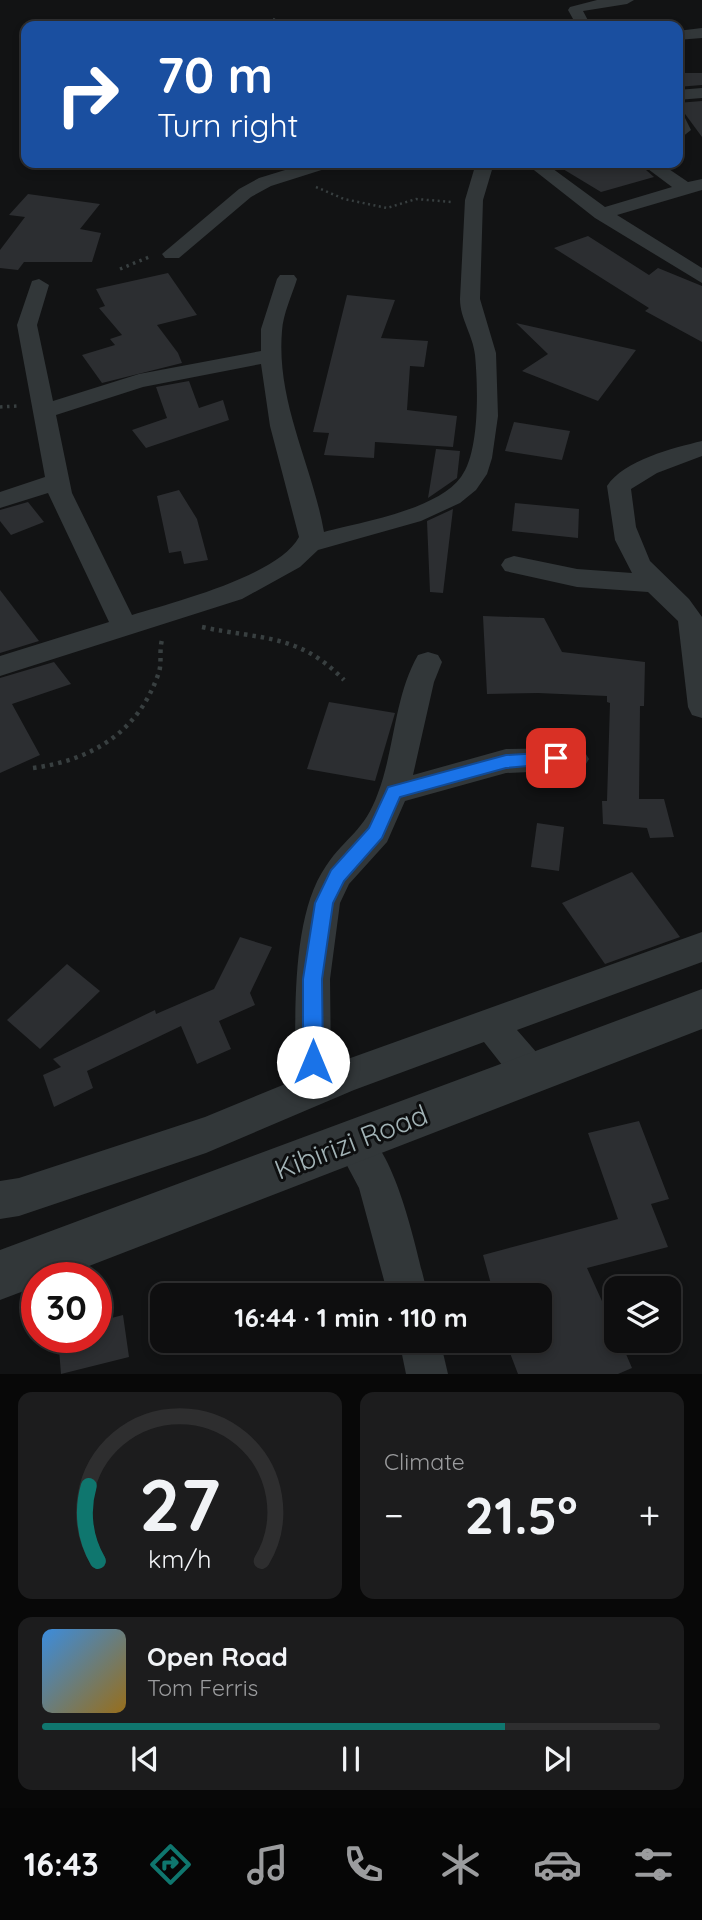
<!DOCTYPE html>
<html lang="en">
<head>
<meta charset="utf-8">
<style>
  :root { --surface:#0e0e0f; --page:#1c1c1d; --text:#f1f3f6; --muted:#9b9c9e; --line:#2e2e2f; --accent:#0f766e }
  body { margin:0; font-family:Quicksand,sans-serif; background:var(--page); color:var(--text); height:100vh; display:flex; flex-direction:column; font-size:26px; white-space:nowrap }
  * { box-sizing:border-box; margin:0 }
  p { font-size:23px; color:var(--muted) }
  .icon { flex:none; width:38px; height:38px; fill:none; stroke:currentColor; stroke-width:2; stroke-linecap:round; stroke-linejoin:round }
  .map { position:relative; height:1374px; overflow:hidden }
  .panel { display:flex; flex-direction:column; gap:18px; padding:18px; background:#080808; flex:1 }
  .panel>* { flex:none }
  .guide { position:absolute; left:21px; top:21px; width:662px; height:147px; border-radius:14px; box-shadow:0 4px 10px #0003,0 0 0 2px var(--line); background:#1a4fa0; color:#fff; overflow:hidden }
  .buttons { position:absolute; left:604px; top:1276px; display:grid; gap:14px }
  .buttons a { display:grid; place-items:center; width:77px; height:77px; border-radius:14px; background:var(--surface); box-shadow:0 4px 10px #0003,0 0 0 2px var(--line); font-size:35px }
  .speed { position:absolute; left:21px; top:1262px; display:flex; gap:14px; font-size:35px; font-weight:700; text-align:center }
  .speed>* { display:grid; place-content:center; width:91px; height:91px; border-radius:50%; background:var(--surface); box-shadow:0 4px 10px #0003,0 0 0 2px var(--line); line-height:1 }
  .speed .limit { border:10px solid #d22; background:#fff; color:#111 }
  .pin { position:absolute; display:grid; place-items:center; width:60px; height:60px; color:#fff; margin:-30px; border-radius:14px; box-shadow:0 4px 10px #0006 }
  .me { position:absolute; width:77px; margin:-38px; rotate:0deg; stroke-linejoin:round; filter:drop-shadow(0 0 5px #0008) }
  .turn { display:flex; align-items:center; gap:24px; height:147px; padding:0 21px; font-size:32px }
  .turn .icon { width:91px; height:91px; stroke-width:2.5 }
  .turn b { display:block; font-size:49px; line-height:60px }
  .big { font-size:52px; font-weight:700; line-height:1.1 }
  .panel .tile { flex:1; display:flex; flex-direction:column; justify-content:center; gap:10px; min-width:0; padding:0 24px; border-radius:14px; background:var(--page) }
  .panel .dial { align-items:center; gap:0 }
  .dial svg { height:182px; overflow:visible; fill:none; stroke:var(--line); stroke-width:7; stroke-linecap:round; text-anchor:middle }
  .dial text { fill:var(--text); stroke:none }
  .song { display:flex; align-items:center; gap:21px }
  .cover { width:84px; height:84px; border-radius:10px; background:linear-gradient(135deg,hsl(210 70% 55%),hsl(40 70% 35%)) }
  .played { height:7px; border-radius:4px; background:linear-gradient(90deg,var(--accent) 75%,var(--line) 75%) }
  .keys { display:flex; justify-content:space-around; direction:ltr }
  .heat { display:flex; justify-content:space-between; align-items:center; font-size:38px; direction:ltr }
  .panel .tiles { flex:1; display:grid; gap:18px; grid-template-columns:1fr 1fr }
  .tile:last-child { grid-column:span 2 }
  .trip { position:absolute; left:150px; top:1283px; width:402px; height:70px; border-radius:14px; background:var(--surface); box-shadow:0 4px 10px #0003,0 0 0 2px var(--line); font-weight:700; line-height:70px; text-align:center }
  .menu { display:flex; height:112px; justify-content:space-around; align-items:center; background:#060606; color:var(--muted) }
  .menu .icon { width:49px; height:49px }
  .menu .current { color:var(--accent) }
  .menu b { font-size:32px; color:var(--text) }
  .map>svg:first-child { display:block }
  .building { fill:#2c2e31 }
  .lines { fill:none; stroke-linecap:round; stroke-linejoin:round }
  .path-far2 { stroke:#383f40; stroke-width:2.5; stroke-dasharray:2 3.5; stroke-linecap:butt }
  .path-far1 { stroke:#383f40; stroke-width:3.5; stroke-dasharray:2.5 4.5; stroke-linecap:butt }
  .path { stroke:#383f40; stroke-width:4.5; stroke-dasharray:3.5 5; stroke-linecap:butt }
  .minor { fill:#323739; fill-rule:evenodd }
  .tertiary { fill:#323739; fill-rule:evenodd }
  .route { fill:#1a73e8; stroke:#114b97; stroke-width:2 }
  .labels { text-anchor:middle; stroke-width:6; stroke-linejoin:round; paint-order:stroke }
  .near-street-label { font-size:28px; fill:#a2b3b6; stroke:#0d0e0f }
</style>
</head>
<body>
<div class="map">
<svg width="702" height="1374" viewBox="0 0 702 1374">
  <rect width="100%" height="100%" fill="#121314"/>
  <!-- building -->
  <g class="building">
    <path d="M677,73h25v12l-25,2z"/>
    <path d="M702,101v36l-25,-34z"/>
    <path d="M553,163h85l16,14 -53,15z"/>
    <path d="M28,194l72,10 -20,25 21,4 -9,29h-68l-6,8 -18,-2v-18l25,-33 -16,-2z"/>
    <path d="M588,236l61,39 9,-7 44,18v56l-57,-31 4,-3 -95,-60z"/>
    <path d="M168,273l29,42 -40,10 21,28 4,10 -80,20 -20,-28 33,-10 -5,-6 12,-4 -23,-27 6,-2 -9,-17z"/>
    <path d="M347,295l48,5 -14,38 47,3 -4,26 -14,-1 -3,44 50,6 -4,31 -78,-5 -1,16 -50,-3 5,-22 -16,-1z"/>
    <path d="M516,323l120,27 -38,51 -76,-30 26,-17z"/>
    <path d="M189,381l10,27 24,-8 6,20 -83,28 -14,-18 35,-12 -11,-31z"/>
    <path d="M514,422l56,9 -8,29 -57,-9z"/>
    <path d="M436,449l24,2 -3,27 -29,20z"/>
    <path d="M179,490l18,29 11,41 -24,4 -3,-13 -12,2 -12,-57z"/>
    <path d="M28,502l16,20 -33,13 -11,-14v-11z"/>
    <path d="M515,503l64,6 -1,29 -66,-7z"/>
    <path d="M453,509l-10,84 -13,-1 -3,-71z"/>
    <path d="M0,590l39,51 -39,12z"/>
    <path d="M483,616l61,2 18,34 83,10 -1,44h-4l-1,93h25l10,38 -24,1 -3,-10 -44,-4 -1,-23h5l3,-98 -3,-1v-6l-69,-3 -51,1z"/>
    <path d="M54,662l17,22 -59,20 28,51 -40,18v-95z"/>
    <path d="M329,702l66,11 -20,68 -68,-12z"/>
    <path d="M537,823l27,4 -5,44 -28,-4z"/>
    <path d="M632,872l48,65 -75,27 -43,-61z"/>
    <path d="M240,937l32,10 -22,46 5,12 -36,16 12,28 -34,15 -16,-38 -94,45 6,17 -39,19 -11,-32 18,-8 -8,-8 102,-49 1,4 58,-25z"/>
    <path d="M67,964l33,27 -60,58 -33,-29z"/>
    <path d="M639,1121l30,78 -18,5 17,43 -81,21 29,64v8h4l12,28 -14,6h-100l-13,-34h36v-52l-27,7h-20l-11,-40 135,-36 -30,-86z"/>
    <path d="M123,1315l6,42 -68,17 -3,-37h38v-15z"/>
  </g>
  <g class="lines">
    <!-- path-far2 -->
    <g class="path-far2">
      <path d="M273,19l15,7"/>
      <path d="M316,187l28,12 43,9 29,-9 36,3"/>
    </g>
    <!-- path-far1 -->
    <g class="path-far1">
      <path d="M120,269l29,-12"/>
      <path d="M0,407l17,-1"/>
    </g>
    <!-- path -->
    <g class="path">
      <path d="M202,627c60,13 96,6 142,53"/>
      <path d="M33,768c59,-8 106,-36 126,-96 3,-10 0,-21 3,-32"/>
    </g>
    <!-- minor -->
    <g class="minor">
      <path d="M597,0h37l-7,4 -44,7 8,15h-14l-9,-16 2,-3z"/>
      <path d="M702,28v10l-25,2v-9z"/>
      <path d="M702,88v10l-25,2v-10z"/>
      <path d="M677,113l6,1 8,16 -14,11z"/>
      <path d="M308,163h26l-3,4 -60,19 -20,11 -72,61h-14l-3,-4 77,-65 20,-11z"/>
      <path d="M476,163h18l-11,37 -3,99 16,54 2,63 -6,42 -5,16 -11,16 -16,13 -39,18 -103,29 -18,17 -58,32 -242,77v-20l109,-34 -61,-129 -48,15v-16l45,-15 -28,-152 15,-44 7,-2 10,6 -12,40 16,76 86,-27 122,-23v-22l16,-50 3,-4h14l3,4c-5,16 -14,35 -15,52 -6,71 30,133 42,201 37,-10 113,-22 137,-55 19,-25 17,-91 14,-122 -2,-20 -15,-36 -15,-56l5,-99zM261,364l9,62 29,111c-21,39 -125,65 -167,78l-60,-122 -16,-78 87,-28z"/>
      <path d="M525,163h20l60,44 67,-20 -32,-24h20l28,19 14,-3v11l-85,25 85,53v15l-107,-65z"/>
      <path d="M702,441v15l-45,17 -26,16 5,38 14,34 39,38 13,18v101l-10,-3 -4,-8 -10,-86 -30,-29 -71,-5 -72,-16 -4,-6 4,-6 9,-3 63,13 55,4 -17,-33 -8,-54c17,-26 66,-38 95,-45z"/>
      <path d="M428,652l10,3 4,7 -8,20 -21,93 93,-26 68,-1 10,3 5,8 -5,8 -10,3 -68,3 -101,28 -18,41 -38,42 -9,19 -10,76 1,86 371,-133v30l-185,68 27,31 5,12 -5,12 -13,5 -13,-5 -34,-43 -130,48 -148,63 -187,63 -19,3v-38l19,-3 186,-61 90,-37c1,-62 -5,-162 31,-214 20,-30 38,-34 52,-73 17,-45 16,-96 40,-138z"/>
      <path d="M353,1123c43,17 63,129 75,172h-40l-29,-107 -25,-47 6,-13z"/>
      <path d="M399,1340h41l8,34h-42z"/>
    </g>
    <!-- tertiary -->
    <path class="tertiary" d="M702,989v40l-644,249h-21v8l-37,14v-50z"/>
  </g>
  <!-- route -->
  <path class="route" d="M556,752l6,2 3,4 -3,5 -56,5 -106,29 -18,41 -38,43 -11,22 -11,76 1,83 -3,7 -7,3 -7,-3 -3,-7v-83l12,-76 16,-33 38,-42 19,-41 118,-32z"/>
  <g class="labels">
    <!-- near-street labels -->
    <g class="near-street-label">
      <text transform="translate(351 1142) rotate(-21)" y="10">Kibirizi Road</text>
    </g>
  </g>
</svg>
<div class="buttons">
<a><svg class="icon" aria-label="layers" viewBox="0 0 24 24"><path d="M12 4l9 5-9 5-9-5zM3 14l9 5 9-5"/></svg></a>
</div>
<div class="speed"><div class="limit">30</div></div>
<div class="pin" style="left:556px;top:758px;background:#d93025"><svg class="icon" aria-label="arrive" viewBox="0 0 24 24"><path d="M6 21V4h12l-3 4 3 4H6"/></svg></div>
<svg class="me" style="left:313px;top:1062px" viewBox="-20 -20 40 40"><circle r="19" fill="#fff"/><path d="M0-13L10 11 0 6-10 11z" fill="#1a73e8"/></svg>
<div class="trip">16:44 · 1 min · 110 m</div>
<div class="guide">
<div class="turn"><svg class="icon" aria-label="right" viewBox="0 0 24 24"><path d="M7 20v-9h11M14 6l5 5-5 5"/></svg><div><b>70 m</b>Turn right</div></div>
</div>
</div>
<section class="panel">
<div class="tiles">
<div class="tile dial"><svg viewBox="0 0 100 80">
<path d="M14 69A42 42 0 1 1 86 69"/>
<path d="M14 69A42 42 0 0 1 10 36" stroke="#0f766e"/>
<text x="50" y="56" font-size="32" font-weight="700">27</text>
<text x="50" y="72" font-size="11">km/h</text>
</svg></div>
<div class="tile"><p>Climate</p>
<div class="heat"><a>−</a><b class="big">21.5°</b><a>+</a></div>
</div>
<div class="tile">
<div class="song"><i class="cover"></i><div><b>Open Road</b><p>Tom Ferris</p></div></div>
<div class="played"></div>
<div class="keys"><svg class="icon" aria-label="previous" viewBox="0 0 24 24"><path d="M18 5L8 12l10 7zM5 5v14"/></svg><svg class="icon" aria-label="pause" viewBox="0 0 24 24"><path d="M8 5v14M16 5v14"/></svg><svg class="icon" aria-label="next" viewBox="0 0 24 24"><path d="M6 5l10 7-10 7zM19 5v14"/></svg></div>
</div>
</div>
</section>
<nav class="menu">
<b>16:43</b>
<svg class="icon current" aria-label="directions" viewBox="0 0 24 24"><path d="M12 3l9 9-9 9-9-9zM9 14v-3h6M13 9l2 2-2 2"/></svg>
<svg class="icon" aria-label="music" viewBox="0 0 24 24"><path d="M9 18V5l10-2v13"/><circle cx="6" cy="18" r="3"/><circle cx="16" cy="16" r="3"/></svg>
<svg class="icon" aria-label="phone" viewBox="0 0 24 24"><path d="M5 4h4l2 5-3 2q2 4 5 5l2-3 5 2v4C11 20 4 13 5 4z"/></svg>
<svg class="icon" aria-label="climate" viewBox="0 0 24 24"><path d="M12 3v18M4 7l16 10M4 17L20 7"/></svg>
<svg class="icon" aria-label="car" viewBox="0 0 24 24"><path d="M5 17H2v-5l4-1 3-4h7l3 4 3 1v5h-3M9 17h6M6 11h13"/><circle cx="7" cy="17" r="2"/><circle cx="17" cy="17" r="2"/></svg>
<svg class="icon" aria-label="filters" viewBox="0 0 24 24"><path d="M4 7h16M4 17h16"/><circle cx="9" cy="7" r="2"/><circle cx="15" cy="17" r="2"/></svg>
</nav>
</body>
</html>
